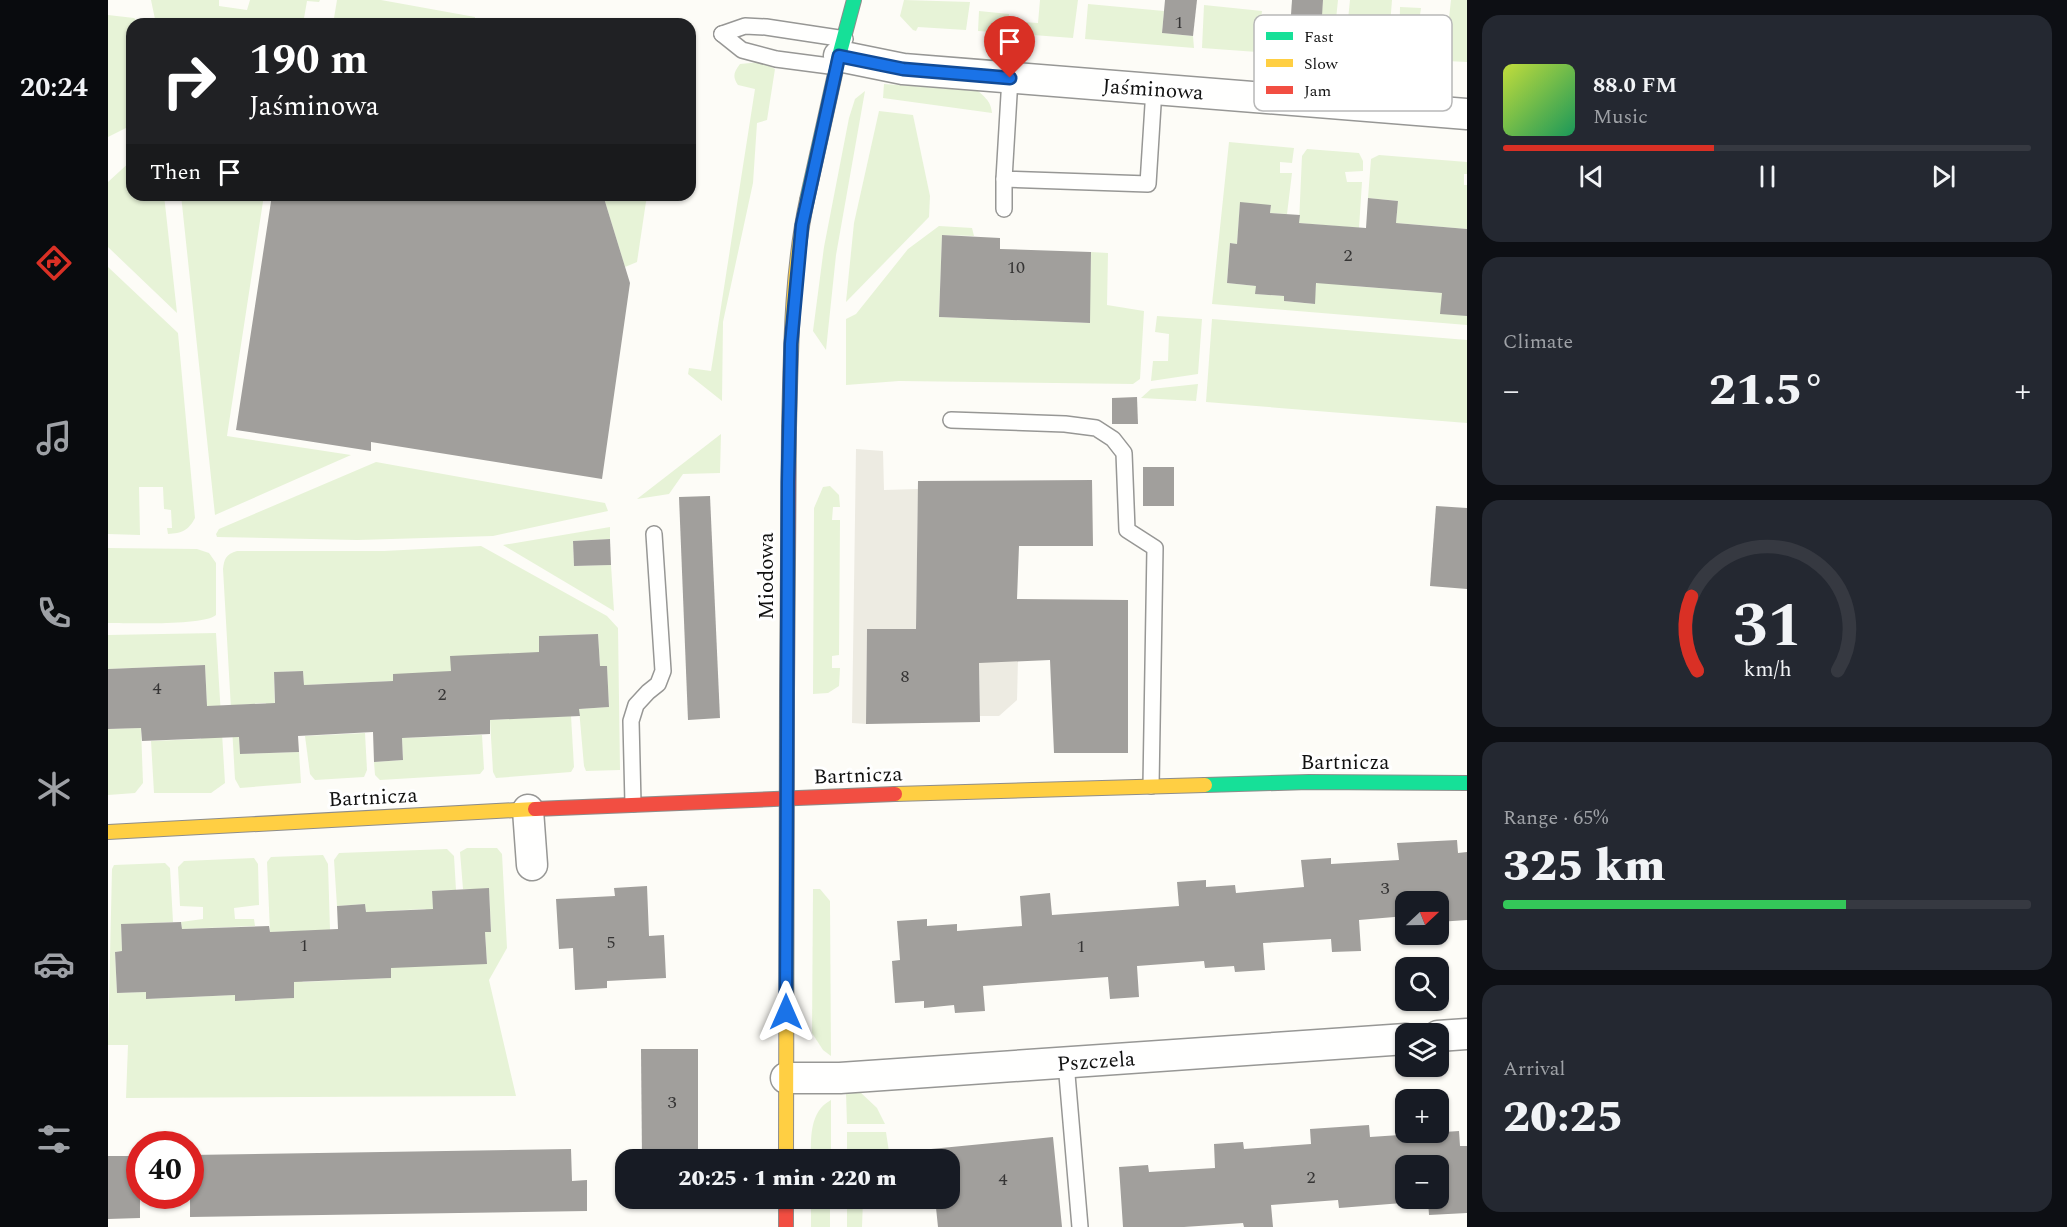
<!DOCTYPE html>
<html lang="en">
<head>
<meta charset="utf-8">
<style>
  :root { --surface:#171b24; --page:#242831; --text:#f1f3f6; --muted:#9ea1a6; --line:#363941; --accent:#d93025 }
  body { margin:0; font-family:Spectral,serif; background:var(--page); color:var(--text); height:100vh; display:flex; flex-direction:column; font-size:22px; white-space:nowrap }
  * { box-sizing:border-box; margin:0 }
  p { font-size:20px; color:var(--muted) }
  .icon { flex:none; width:33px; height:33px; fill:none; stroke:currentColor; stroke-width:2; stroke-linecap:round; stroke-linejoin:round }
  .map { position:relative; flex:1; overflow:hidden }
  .drawer { display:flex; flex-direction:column; gap:15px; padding:15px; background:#0d0f14; width:600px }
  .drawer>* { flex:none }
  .top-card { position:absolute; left:18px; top:18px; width:570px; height:183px; border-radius:18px; box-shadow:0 2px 4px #0004; background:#202124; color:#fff; overflow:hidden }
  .needle { width:39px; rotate:68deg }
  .controls { position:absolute; left:1287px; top:891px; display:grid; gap:12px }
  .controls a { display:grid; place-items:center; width:54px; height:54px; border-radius:12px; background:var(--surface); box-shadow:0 2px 4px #0004; font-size:30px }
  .speed { position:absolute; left:18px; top:1131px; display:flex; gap:12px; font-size:30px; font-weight:700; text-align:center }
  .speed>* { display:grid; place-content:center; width:78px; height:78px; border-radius:50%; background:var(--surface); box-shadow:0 2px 4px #0004; line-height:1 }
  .speed .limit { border:9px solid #d22; background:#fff; color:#111 }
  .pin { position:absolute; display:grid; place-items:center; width:51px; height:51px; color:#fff; margin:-62px -26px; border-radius:50% 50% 50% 0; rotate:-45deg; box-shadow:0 0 6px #0007 }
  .pin .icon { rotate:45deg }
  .me { position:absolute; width:66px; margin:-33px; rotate:0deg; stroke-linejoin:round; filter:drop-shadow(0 0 4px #0008) }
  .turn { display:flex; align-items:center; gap:21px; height:126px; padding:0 24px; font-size:27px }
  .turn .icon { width:78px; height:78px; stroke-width:2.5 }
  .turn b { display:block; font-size:42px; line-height:51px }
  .then { display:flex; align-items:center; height:57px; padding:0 24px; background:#0003; gap:12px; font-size:22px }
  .big { font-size:45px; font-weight:800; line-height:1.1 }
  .drawer .card { flex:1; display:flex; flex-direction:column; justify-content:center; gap:9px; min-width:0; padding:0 21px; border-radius:18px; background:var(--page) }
  .drawer .dial { align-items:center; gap:0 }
  .dial svg { height:156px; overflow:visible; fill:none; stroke:var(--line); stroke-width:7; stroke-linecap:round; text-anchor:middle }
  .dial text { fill:var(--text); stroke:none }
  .song { display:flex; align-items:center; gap:18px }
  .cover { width:72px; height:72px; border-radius:9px; background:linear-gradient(135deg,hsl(70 70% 55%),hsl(150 70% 35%)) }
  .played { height:6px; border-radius:3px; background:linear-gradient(90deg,var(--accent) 40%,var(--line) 40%) }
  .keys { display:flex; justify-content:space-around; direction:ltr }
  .heat { display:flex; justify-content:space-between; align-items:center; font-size:33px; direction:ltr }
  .charge { height:9px; border-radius:4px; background:linear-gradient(90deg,#34c759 65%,var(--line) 0) }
  .trip { position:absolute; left:507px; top:1149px; width:345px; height:60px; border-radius:18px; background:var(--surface); box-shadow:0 2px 4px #0004; font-weight:800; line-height:60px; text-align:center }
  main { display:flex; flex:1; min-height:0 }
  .dock { display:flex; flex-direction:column; width:108px; justify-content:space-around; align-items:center; background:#090b0e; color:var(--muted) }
  .dock .icon { width:42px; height:42px }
  .dock .active { color:var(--accent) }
  .dock b { font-size:27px; color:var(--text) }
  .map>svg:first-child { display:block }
  .green { fill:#e7f3d7 }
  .plaza { fill:#edebe2 }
  .building { fill:#a19f9c; fill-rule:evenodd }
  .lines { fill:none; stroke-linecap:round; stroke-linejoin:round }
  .lane-casing { stroke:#979795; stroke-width:18 }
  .street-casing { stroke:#979795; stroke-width:33 }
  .fast-casing { stroke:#8e8d8b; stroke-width:16 }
  .slow-casing { stroke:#8e8d8b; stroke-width:16 }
  .jam-casing { stroke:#8e8d8b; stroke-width:16 }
  .lane { stroke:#fffffe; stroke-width:15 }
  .street { stroke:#fffffe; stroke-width:30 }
  .fast { stroke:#16e098; stroke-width:14 }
  .slow { stroke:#ffcf43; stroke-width:14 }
  .jam { stroke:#f24e42; stroke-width:14 }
  .route-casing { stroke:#114b97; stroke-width:15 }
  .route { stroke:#1a73e8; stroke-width:10 }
  .labels { text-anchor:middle; stroke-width:6; stroke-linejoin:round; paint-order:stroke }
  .number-label { font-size:18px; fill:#353434 }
  .street-label { font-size:21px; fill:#111; stroke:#fff }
  .key { fill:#fff; stroke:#b8b8b8; stroke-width:1.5 }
  .key-label { font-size:16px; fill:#111 }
</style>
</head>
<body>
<main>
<nav class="dock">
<b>20:24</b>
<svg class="icon active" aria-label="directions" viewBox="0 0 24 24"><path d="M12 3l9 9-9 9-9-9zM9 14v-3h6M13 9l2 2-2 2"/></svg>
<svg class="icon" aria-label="music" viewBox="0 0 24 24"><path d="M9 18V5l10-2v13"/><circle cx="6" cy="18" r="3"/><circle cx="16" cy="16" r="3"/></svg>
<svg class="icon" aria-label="phone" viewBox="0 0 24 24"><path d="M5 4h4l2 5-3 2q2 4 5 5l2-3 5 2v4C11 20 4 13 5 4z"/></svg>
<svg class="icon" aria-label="climate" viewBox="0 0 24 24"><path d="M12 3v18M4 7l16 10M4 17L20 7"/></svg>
<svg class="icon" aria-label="car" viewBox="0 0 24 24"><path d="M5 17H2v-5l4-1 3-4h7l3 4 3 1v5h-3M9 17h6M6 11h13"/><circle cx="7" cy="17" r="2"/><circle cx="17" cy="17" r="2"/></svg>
<svg class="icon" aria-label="filters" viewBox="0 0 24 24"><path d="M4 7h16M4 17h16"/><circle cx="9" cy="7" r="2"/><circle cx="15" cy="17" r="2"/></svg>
</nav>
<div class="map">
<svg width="1359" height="1227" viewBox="0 0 1359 1227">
  <rect width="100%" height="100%" fill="#fdfcf7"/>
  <!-- green -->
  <g class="green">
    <path d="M43,0h68v6l28,4 3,-10h70l-1,2 -12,-1 -4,23h-147z"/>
    <path d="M229,0h44l94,17 -1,7h-141z"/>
    <path d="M796,0l66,2 -4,28 -48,-3 -2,4 -3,-1 -13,-14z"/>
    <path d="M932,0h38l-5,38 -95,-7 1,-20 30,3 -1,7 30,2z"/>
    <path d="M1215,0h15l-6,58 -65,-5 2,-33 22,2v7l29,3z"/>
    <path d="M1242,0h42l-4,51 -7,7 -34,-2 -2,-7z"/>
    <path d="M1343,0h16v62l-63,-3 -5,-6 1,-46 21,1 -1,7 29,3z"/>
    <path d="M980,4l76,7 -2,22 31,3 1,12 -109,-9z"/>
    <path d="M1096,5l58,6 -5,41 -55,-4z"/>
    <path d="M0,15l26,3 6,6h-8v101l-24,12z"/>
    <path d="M653,62l14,7 -8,51 -10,3 -4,60 -30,139 -1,79 -34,-27 1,-6 22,3 44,-282 -17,-4c-6,-9 -4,-13 2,-21z"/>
    <path d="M776,84l94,7c8,7 13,11 14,22l-109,-15z"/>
    <path d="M757,91l-29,164 -10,95 -13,-19 11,-84 25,-129 6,-19z"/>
    <path d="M771,111l34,4 17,81 -1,21 -83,85 8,-79z"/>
    <path d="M1121,142l65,6 -2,15 -12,-1v11h12l-5,41 -17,-1 1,-7 -31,-1 -3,39 -7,-1 -3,40 29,3v8l28,2v5l30,3 4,-37 35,19 89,7 25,23v9l-255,-21z"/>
    <path d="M1199,149l52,4 4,8v10l-18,1 2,10h15l-3,46 -60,-5 3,-67z"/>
    <path d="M1271,155l88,7v12h-3v11h3v44l-71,-6 2,-22 -30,-3 3,-39z"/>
    <path d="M24,160v35h32l13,118 -69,-66v-65z"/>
    <path d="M73,195h83l-37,241 124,19 -136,60z"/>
    <path d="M495,195h44l-10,67 -12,5z"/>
    <path d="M831,226l33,2 2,8 -32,-1 -3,82 150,6 2,-71 17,1 -1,52 37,6 -4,68 -7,5 -234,-3 -53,4v-66l10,-5 52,-65z"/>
    <path d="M0,267l70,66 17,185c-7,13 -13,15 -27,16l-1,-6h5l-1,-18 -7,-1 -1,-22h-24l1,48 -32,-1z"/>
    <path d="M1049,316l45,3 -4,55 -47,7 2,-20h15l1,-27 -14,-2z"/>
    <path d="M1104,319l255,21v83l-261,-21z"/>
    <path d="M1090,384l-2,17 -55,-3 10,-9z"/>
    <path d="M613,434l-1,39 -37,1 -14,20 -32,5z"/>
    <path d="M268,462l229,41 3,8 -115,25 -136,4 -140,-3 -1,-3 3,-5z"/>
    <path d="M722,486l9,9 1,12h-7l-1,13h8l-1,135 -7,1v12h8l-1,18 -11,7 -15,1 1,-186 9,-21z"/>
    <path d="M502,527v12l-37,2 1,25 37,-1 3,46 -111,-66z"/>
    <path d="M373,546l126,70 11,12 2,142 -34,1 -2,-5 -5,-57 30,-2 -2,-41h-7l-2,-32 -59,2v16l-88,19 -58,10 -89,4 -1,-14 -29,1 1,40 -8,1 -1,-10 -28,2 2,49 59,-2 2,31 -61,5 -5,-9 -12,-210c1,-10 3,-15 14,-18h147z"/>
    <path d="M0,548l89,1 12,4 7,10v52c-13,11 -87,8 -108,8z"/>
    <path d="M108,633l9,150 -14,10h-57l-3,-52 50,-2 -1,-33h7l-2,-41 -97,4v-34z"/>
    <path d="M463,716l3,51 -3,5 -75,6 -3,-6 -3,-52z"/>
    <path d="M33,728l2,55 -8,10 -27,2v-66z"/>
    <path d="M257,733l2,37 -3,7 -49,3 -5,-6 -5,-38z"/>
    <path d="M374,735l2,34 -4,5 -100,6 -5,-5 -1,-13 29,-2 -1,-22z"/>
    <path d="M359,848h30l5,6 5,94 -18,32 27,116 -390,2 2,-53h-20l4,-176 2,-4 51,-2 5,5 3,54 -52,3 1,26 -7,1 2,41 29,-1v7l89,-4v6l59,-3v-24l9,8 88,-4v-25l96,11 -2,-32 6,-1 -2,-42h-26l-3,-37z"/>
    <path d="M339,849l7,7 2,34 -24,1 2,26 -9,-8 -59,3 -1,-8 -28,2 -3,-46 5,-7z"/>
    <path d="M215,855l5,9 2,66 -60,2 -3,-70 4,-5z"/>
    <path d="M146,858l4,6 1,41 -25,3 1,11h19l1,7 -73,3 -1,-7 22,-3v-12l-23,-1 -2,-39 6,-6z"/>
    <path d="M705,889h7l10,12 1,155 -8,-6 -11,-17z"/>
    <path d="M752,1092l17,16 8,16h-38l-1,-31z"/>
    <path d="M723,1100v59h-20c0,-21 -2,-47 20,-59z"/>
    <path d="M739,1132h39l3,20 -25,1v6h-17z"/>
    <rect x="703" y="1199" width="19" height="28"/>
    <path d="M739,1199h16l-1,28h-15z"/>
  </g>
  <!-- plaza -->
  <g class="plaza">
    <path d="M748,449l27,2 1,39 34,-1 -2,140h-49l-1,95 -14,-1z"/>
    <path d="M910,659l-1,41 -18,16h-19l-1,-56z"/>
  </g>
  <!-- building -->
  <g class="building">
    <path d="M1057,0h32l-4,36 -31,-3z"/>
    <path d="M1184,0h31l-2,32 -31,-3z"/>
    <path d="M164,195h331l27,88 -28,196 -231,-37v9l-135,-21z"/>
    <path d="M1260,198l30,3 -2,22 71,6v87l-27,-2 2,-21 -126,-10 -1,21 -31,-3v-5l-29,-2 1,-8 -29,-3 3,-40 7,1 3,-42 31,3 -1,8 30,2 -1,8 67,5z"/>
    <path d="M834,235l58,3v11l91,3 -1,71 -151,-6z"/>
    <path d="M1029,397l1,27h-26v-26z"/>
    <rect x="1035" y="467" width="31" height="39"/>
    <path d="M984,480l1,66h-74l-2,53 111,1v153h-74l-4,-93 -71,3 1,59 -114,2 1,-95h49l2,-148z"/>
    <path d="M602,496l10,222 -32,2 -9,-223z"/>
    <path d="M1328,506l31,2v81l-37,-3z"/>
    <path d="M502,539l1,26 -37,1 -1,-25z"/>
    <path d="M490,634l2,32h7l2,41 -30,2 1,7 -90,4v14l-88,4 1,22 -29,2 -1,-30 -75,4 1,16 -59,2 -1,-17 -97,4 -1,-13 -33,1v-60l97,-4 2,41 68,-3 -1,-31 29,-1 1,14 89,-4v-7l58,-3 -1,-15 89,-4v-16z"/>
    <path d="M1349,840l1,13 9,-1v68l-29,2v-20h-32v14l-47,4 2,31 -29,1 -1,-13 -68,4 2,27 -30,2 -1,-6 -29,2 -1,-7 -67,5 2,31 -29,2 -2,-22 -125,9 2,25 -30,2 -1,-8 -30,3v-7l-29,2 -3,-42 8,-1 -3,-39 30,-2v7l30,-2v7l65,-5 -2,-30 30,-3 2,22 127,-9 -2,-24 29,-2v7l29,-2 1,8 68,-6 -3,-27 30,-2v6l68,-4 -2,-17z"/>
    <path d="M539,886l2,50 15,-1 2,43 -59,3v7l-32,2 -2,-42 -14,1 -3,-50 59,-3 -1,-8z"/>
    <path d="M381,888l2,44h-6l2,32 -96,4v10l-97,4v16l-59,3v-6l-89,4v-7l-29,1 -2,-41 7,-1 -1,-27 60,-2 1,7 87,-3 1,6 68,-3 -1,-23 28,-2 1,8 67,-3 -1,-18z"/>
    <path d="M533,1049h57v111h-56z"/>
    <path d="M1261,1125l1,12 89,-6 1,15h7v67l-38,2 -1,-14 -89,7 -1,-8 -67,5 2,22h-29l-1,-4 -59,4h-61l-4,-60 29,-2 1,7 66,-4 -1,-24 29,-2 1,7 67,-5 -1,-15zM1298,1166h32v32h-32z"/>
    <path d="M945,1137l9,90h-124l-3,-29h15v-38h-18l-1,-11z"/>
    <path d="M463,1149l1,32 15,-1v31l-397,6v-62z"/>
    <path d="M0,1156h32v62l-32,1z"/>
    <rect x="533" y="1198" width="57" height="5"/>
  </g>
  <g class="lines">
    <defs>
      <g id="lane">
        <path d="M614,34l23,-8 21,1 79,12"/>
        <path d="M614,34l20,16 34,9 61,8"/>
        <path d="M902,78l-6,101 144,5 6,-95"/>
        <path d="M896,209v-30"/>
        <path d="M843,420l114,4 31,4 17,11 11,14 3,77 28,18 -4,238"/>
        <path d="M525,804l-2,-83 5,-16 12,-13 10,-8 5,-13 -9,-137"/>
        <path d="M958,1063l14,164"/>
      </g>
      <g id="street">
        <path d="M731,56l64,13 564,45"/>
        <path d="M420,810l4,55"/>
        <path d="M1330,1036l29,-2"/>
        <path d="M678,1078h54l566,-39"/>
      </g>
      <g id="fast">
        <path d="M699,200l32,-144 15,-56"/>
        <path d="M1097,785l104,-3 158,1"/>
      </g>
      <g id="slow">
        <path d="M681,428c2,-75 2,-154 18,-228"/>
        <path d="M787,794l310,-9"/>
        <path d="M0,832l427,-23"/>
        <path d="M678,1160l1,-467"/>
      </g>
      <g id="jam">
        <path d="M679,693l2,-265"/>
        <path d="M427,809l360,-15"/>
        <path d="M678,1198v29"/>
      </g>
    </defs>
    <!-- lane casing -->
    <use href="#lane" class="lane-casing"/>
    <!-- street casing -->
    <use href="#street" class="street-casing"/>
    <!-- fast casing -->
    <use href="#fast" class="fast-casing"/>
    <!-- slow casing -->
    <use href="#slow" class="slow-casing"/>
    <!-- jam casing -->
    <use href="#jam" class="jam-casing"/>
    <!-- lane -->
    <use href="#lane" class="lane"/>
    <!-- street -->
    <use href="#street" class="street"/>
    <!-- fast -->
    <use href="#fast" class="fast"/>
    <!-- slow -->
    <use href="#slow" class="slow"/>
    <!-- jam -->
    <use href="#jam" class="jam"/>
  </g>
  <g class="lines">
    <defs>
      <path id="route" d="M678,1012l2,-530 3,-138 11,-119 37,-169 64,13 107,9"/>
    </defs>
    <!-- route casing -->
    <use href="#route" class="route-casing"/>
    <!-- route -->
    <use href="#route" class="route"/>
  </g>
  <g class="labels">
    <!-- number labels -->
    <g class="number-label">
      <text x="1071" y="28">1</text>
      <text x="1240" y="261">2</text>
      <text x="908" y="273">10</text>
      <text x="797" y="682">8</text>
      <text x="49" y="694">4</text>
      <text x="334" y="700">2</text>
      <text x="1277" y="894">3</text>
      <text x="503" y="948">5</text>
      <text x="196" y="951">1</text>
      <text x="973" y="952">1</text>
      <text x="564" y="1108">3</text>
      <text x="1203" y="1183">2</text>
      <text x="895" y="1185">4</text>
    </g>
    <!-- street labels -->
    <g class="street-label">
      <text transform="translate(1045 89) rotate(4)" y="7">Jaśminowa</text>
      <text transform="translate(658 576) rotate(-90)" y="7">Miodowa</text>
      <text x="1237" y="769">Bartnicza</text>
      <text transform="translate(750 775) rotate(-2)" y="7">Bartnicza</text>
      <text transform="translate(265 797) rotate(-3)" y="7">Bartnicza</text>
      <text transform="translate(988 1061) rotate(-4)" y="7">Pszczela</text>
    </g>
  </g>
  <!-- legend -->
  <rect x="1146" y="15" width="198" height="96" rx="9" class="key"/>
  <rect x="1158" y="32" width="27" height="8" fill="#16e098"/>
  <rect x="1158" y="59" width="27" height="8" fill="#ffcf43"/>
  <rect x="1158" y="86" width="27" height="8" fill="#f24e42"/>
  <g class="key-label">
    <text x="1196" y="42">Fast</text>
    <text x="1196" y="69">Slow</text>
    <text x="1196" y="96">Jam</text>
  </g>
</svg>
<div class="controls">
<a><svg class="needle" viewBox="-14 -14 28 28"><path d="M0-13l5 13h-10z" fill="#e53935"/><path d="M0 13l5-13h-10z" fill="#9ea1a6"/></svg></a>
<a><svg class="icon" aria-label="search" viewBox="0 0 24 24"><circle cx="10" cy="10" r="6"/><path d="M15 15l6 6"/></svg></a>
<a><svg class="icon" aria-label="layers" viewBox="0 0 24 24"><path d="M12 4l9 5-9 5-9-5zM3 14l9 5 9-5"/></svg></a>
<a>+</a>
<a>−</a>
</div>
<div class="speed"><div class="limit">40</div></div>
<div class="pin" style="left:902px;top:78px;background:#d93025"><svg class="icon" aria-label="arrive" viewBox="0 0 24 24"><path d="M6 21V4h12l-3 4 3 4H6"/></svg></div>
<svg class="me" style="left:678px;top:1012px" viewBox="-20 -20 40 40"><path d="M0-17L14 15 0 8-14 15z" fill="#1a73e8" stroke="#fff" stroke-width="4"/></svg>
<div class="trip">20:25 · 1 min · 220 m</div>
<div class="top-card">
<div class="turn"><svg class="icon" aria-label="right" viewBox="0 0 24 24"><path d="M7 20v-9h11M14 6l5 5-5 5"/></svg><div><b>190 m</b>Jaśminowa</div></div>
<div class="then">Then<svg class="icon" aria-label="arrive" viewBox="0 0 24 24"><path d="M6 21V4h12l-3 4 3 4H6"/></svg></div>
</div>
</div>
<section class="drawer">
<div class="card">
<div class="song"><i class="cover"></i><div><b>88.0 FM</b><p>Music</p></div></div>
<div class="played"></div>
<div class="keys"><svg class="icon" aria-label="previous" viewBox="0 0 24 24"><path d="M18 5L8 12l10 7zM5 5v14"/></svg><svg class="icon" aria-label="pause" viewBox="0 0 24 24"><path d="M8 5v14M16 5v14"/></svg><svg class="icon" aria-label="next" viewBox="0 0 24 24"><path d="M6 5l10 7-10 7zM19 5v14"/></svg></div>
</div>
<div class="card"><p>Climate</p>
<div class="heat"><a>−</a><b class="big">21.5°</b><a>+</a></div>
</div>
<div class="card dial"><svg viewBox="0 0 100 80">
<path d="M14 69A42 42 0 1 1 86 69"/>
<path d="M14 69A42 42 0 0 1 11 31" stroke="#d93025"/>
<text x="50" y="56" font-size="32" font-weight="700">31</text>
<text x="50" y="72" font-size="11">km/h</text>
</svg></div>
<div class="card"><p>Range · 65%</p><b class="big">325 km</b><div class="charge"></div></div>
<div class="card"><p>Arrival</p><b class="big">20:25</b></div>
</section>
</main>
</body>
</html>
